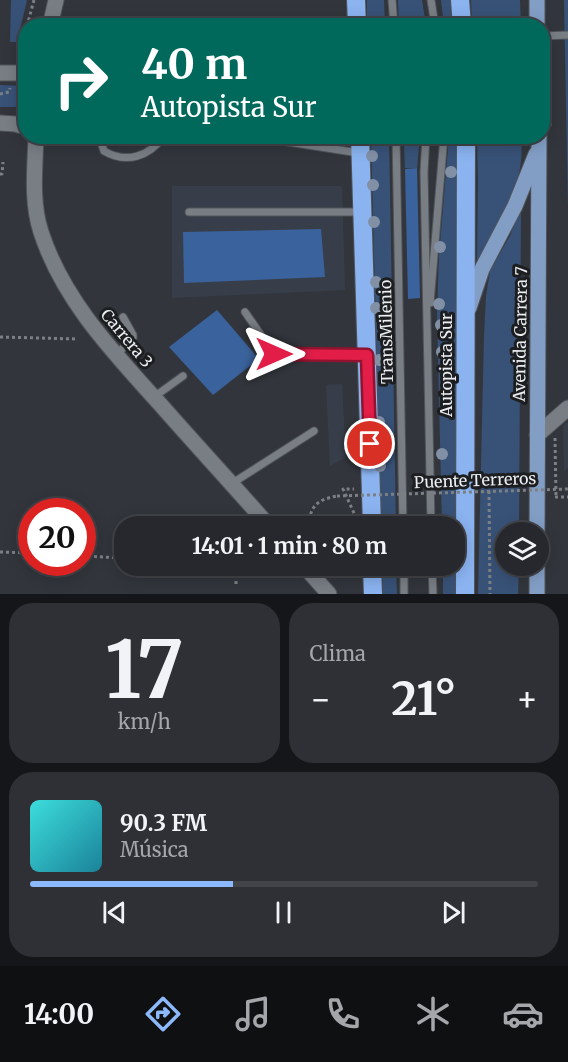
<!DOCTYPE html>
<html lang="es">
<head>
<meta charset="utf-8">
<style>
  :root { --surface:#26282d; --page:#2e3035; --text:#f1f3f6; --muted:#a4a6aa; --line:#424449; --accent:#8bb9fc }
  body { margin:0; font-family:Merriweather,serif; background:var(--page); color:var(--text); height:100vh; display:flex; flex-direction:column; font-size:22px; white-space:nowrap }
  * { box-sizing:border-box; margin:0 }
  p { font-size:20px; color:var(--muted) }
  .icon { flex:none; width:33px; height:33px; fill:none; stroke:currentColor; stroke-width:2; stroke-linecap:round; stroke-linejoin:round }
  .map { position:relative; height:594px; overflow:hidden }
  .drawer { display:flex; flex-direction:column; gap:9px; padding:9px; background:#151619; flex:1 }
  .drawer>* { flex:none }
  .hud { position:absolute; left:18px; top:18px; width:532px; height:126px; border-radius:24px; box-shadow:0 3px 15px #0003,0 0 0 2px var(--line); background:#00695c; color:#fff; overflow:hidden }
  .fabs { position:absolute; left:495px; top:522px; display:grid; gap:12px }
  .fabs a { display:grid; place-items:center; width:54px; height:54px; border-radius:50%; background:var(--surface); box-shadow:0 3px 15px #0003,0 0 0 2px var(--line); font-size:30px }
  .speed { position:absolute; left:18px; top:498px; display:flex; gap:12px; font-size:30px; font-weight:700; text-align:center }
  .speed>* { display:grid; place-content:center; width:78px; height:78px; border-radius:50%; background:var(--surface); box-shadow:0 3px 15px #0003,0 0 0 2px var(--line); line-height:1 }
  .speed .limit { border:9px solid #d22; background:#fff; color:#111 }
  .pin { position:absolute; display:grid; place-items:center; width:51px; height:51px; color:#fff; margin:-26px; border:3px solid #fff; border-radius:50%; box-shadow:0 2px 6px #0007 }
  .me { position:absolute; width:66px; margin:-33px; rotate:90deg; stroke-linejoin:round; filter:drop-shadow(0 0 4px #0008) }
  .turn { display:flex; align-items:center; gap:21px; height:126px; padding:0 24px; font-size:27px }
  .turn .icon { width:78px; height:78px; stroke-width:2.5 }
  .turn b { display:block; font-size:42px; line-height:51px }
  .big { font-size:45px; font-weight:700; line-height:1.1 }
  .drawer .card { flex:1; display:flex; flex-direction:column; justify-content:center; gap:9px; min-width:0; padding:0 21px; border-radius:24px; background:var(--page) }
  .drawer .dial { align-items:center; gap:0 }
  .dial b { font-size:78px; line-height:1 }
  .song { display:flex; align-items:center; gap:18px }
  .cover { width:72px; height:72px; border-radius:9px; background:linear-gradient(135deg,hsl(180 70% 55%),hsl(190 70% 35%)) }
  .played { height:6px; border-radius:3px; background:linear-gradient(90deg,var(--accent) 40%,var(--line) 40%) }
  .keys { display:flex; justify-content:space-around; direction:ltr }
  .heat { display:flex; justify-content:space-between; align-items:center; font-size:33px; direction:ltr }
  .drawer .tiles { flex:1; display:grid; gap:9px; grid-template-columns:1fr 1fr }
  .card:last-child { grid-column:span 2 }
  .trip { position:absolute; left:114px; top:516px; width:351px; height:60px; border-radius:24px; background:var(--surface); box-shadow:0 3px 15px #0003,0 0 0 2px var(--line); font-weight:700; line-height:60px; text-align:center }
  .tabs { display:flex; height:96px; justify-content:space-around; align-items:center; background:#0f1012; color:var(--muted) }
  .tabs .icon { width:42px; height:42px }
  .tabs .selected { color:var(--accent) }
  .tabs b { font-size:27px; color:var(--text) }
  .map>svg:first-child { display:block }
  .built { fill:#373e4a }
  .green { fill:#385277 }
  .building { fill:#3a629c }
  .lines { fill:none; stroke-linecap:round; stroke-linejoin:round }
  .lane-casing { stroke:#505459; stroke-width:9 }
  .secondary-casing { stroke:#505459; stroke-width:17 }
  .primary-casing { stroke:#505459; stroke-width:17 }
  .highway-casing { stroke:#505459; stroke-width:20 }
  .path { stroke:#7c8085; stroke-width:3; stroke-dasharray:3 3; stroke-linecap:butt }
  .lane { stroke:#797e85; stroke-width:7 }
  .secondary { stroke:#797e85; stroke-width:15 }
  .primary { stroke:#839ec5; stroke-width:15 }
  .highway { stroke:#8ab3f0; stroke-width:18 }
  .path-bridge { stroke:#7c8085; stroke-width:3; stroke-dasharray:3 3; stroke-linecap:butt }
  .tree { fill:#8290a6 }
  .route-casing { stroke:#92132f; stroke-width:15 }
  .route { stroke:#e11d48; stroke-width:10 }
  .labels { text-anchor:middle; stroke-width:6; stroke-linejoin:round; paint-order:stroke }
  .street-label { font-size:16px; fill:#ebeef2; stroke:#1c1e20 }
</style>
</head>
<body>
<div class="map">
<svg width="568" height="594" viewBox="0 0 568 594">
  <rect width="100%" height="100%" fill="#32363c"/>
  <!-- built -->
  <g class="built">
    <path d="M172,186h170l3,104 -173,8z"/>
    <path d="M342,384l4,73 -16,9 -4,-81z"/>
    <path d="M568,422v46l-4,3 -1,-45z"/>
  </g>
  <!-- green -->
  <g class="green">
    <path d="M11,0h16l-10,42h-7z"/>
    <path d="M367,0h17l1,25h-18z"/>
    <path d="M398,0h24l4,25h-27z"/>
    <path d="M441,0h10l2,25h-9z"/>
    <path d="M471,0h49l1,25h-49z"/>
    <path d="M564,0h4v207z"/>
    <path d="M0,85l24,1c4,8 -1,14 -6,21h-18z"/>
    <path d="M457,136l-1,458h-13v-28h11v-40h-12l-5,-214 2,-56 10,-119z"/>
    <path d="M371,137h18l7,389h-15z"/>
    <path d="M403,137h17l-3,31h-12l-1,-22z"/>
    <path d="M477,137h45c-1,7 0,16 -1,24 -4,36 -26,70 -44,101l1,-82z"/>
    <path d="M521,204l-2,328h-13v34h13l-1,28h-40l6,-258 2,-40 4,-25 21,-37z"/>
    <path d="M382,566h14l1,28h-14z"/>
  </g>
  <!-- building -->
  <g class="building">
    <path d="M417,168l3,130 -12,1 -3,-130z"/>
    <path d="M321,229l4,48 -141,6 -1,-51z"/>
    <path d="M217,310l42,49 -46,36 -44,-48z"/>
  </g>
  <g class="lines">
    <defs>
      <g id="lane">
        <path d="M392,0l2,26"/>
        <path d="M431,0l4,26"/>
        <path d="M543,36l25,-1"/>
        <path d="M99,136l5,15c22,13 45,6 60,-15"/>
        <path d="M249,136l110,17"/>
        <path d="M396,136l7,390"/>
        <path d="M426,136l-2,36 7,354"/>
        <path d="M189,212h172"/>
        <path d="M430,303l14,-167"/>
        <path d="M245,312l29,42 90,1"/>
        <path d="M116,355l17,-17v-3l-10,-18"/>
        <path d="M154,397l29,-21"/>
        <path d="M231,484l83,-53"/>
        <path d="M404,566v28"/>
        <path d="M432,566l1,28"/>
      </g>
      <g id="secondary">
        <path d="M50,26l6,-26"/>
        <path d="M0,73h26"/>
        <path d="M0,123l15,1 11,3"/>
        <path d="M36,136c-1,32 -5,66 5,96 22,68 72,120 119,172 36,41 73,81 109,122"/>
        <path d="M537,435l31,-27"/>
        <path d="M304,566l25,28"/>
      </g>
      <g id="primary">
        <path d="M537,0v26"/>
        <path d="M469,308l13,-39 33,-63 21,-52"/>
        <path d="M537,532l2,-396"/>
        <path d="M537,566v28"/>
      </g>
      <g id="highway">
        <path d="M356,0l1,26"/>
        <path d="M460,0l2,26"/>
        <path d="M360,136l12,390"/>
        <path d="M372,566l1,28"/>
        <path d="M465,594l1,-458"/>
      </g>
    </defs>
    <!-- lane casing -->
    <use href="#lane" class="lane-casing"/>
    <!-- secondary casing -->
    <use href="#secondary" class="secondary-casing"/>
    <!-- primary casing -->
    <use href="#primary" class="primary-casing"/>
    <!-- highway casing -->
    <use href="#highway" class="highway-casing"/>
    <!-- path -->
    <g class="path">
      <path d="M27,26l7,-26"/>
      <path d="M549,45l1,81"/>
      <path d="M19,58l7,-26"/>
      <path d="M0,94l9,-2 1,-4"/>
      <path d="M0,174h2l1,-12"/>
      <path d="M0,337l77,2"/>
      <path d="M555,438l1,59"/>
      <path d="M489,491l1,103"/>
      <path d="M555,497h13"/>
      <path d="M354,513l-11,-24h11"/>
      <path d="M308,526c3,-20 8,-26 29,-30"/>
      <path d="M0,552l32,1"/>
      <path d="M82,556l42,2"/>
      <path d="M283,566l7,7"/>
      <path d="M236,584v-18"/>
    </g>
    <!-- lane -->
    <use href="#lane" class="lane"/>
    <!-- secondary -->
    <use href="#secondary" class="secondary"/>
    <!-- primary -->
    <use href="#primary" class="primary"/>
    <!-- highway -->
    <use href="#highway" class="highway"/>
    <!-- path-bridge -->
    <path class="path-bridge" d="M337,496l231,-7"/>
  </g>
  <!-- trees -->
  <g class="tree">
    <circle cx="372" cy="156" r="6"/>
    <circle cx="451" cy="172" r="6"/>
    <circle cx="373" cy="185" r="6"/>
    <circle cx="374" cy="222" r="6"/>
    <circle cx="440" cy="247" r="6"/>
    <circle cx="376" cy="282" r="6"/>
    <circle cx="439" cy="304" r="6"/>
    <circle cx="376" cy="308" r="6"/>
    <circle cx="441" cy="325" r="6"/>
    <circle cx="442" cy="352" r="6"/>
    <circle cx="379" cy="360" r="6"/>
    <circle cx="379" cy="422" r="6"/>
    <circle cx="442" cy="454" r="6"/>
    <circle cx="380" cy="466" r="6"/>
  </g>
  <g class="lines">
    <defs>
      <path id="route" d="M274,354l93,1 3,89"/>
    </defs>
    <!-- route casing -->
    <use href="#route" class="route-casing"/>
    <!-- route -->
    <use href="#route" class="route"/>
  </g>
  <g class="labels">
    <!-- street labels -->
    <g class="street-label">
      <text transform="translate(386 332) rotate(-91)" y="6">TransMilenio</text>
      <text transform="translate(520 334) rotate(-89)" y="6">Avenida Carrera 7</text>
      <text transform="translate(127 338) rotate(50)" y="6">Carrera 3</text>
      <text transform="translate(446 365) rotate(-90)" y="6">Autopista Sur</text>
      <text transform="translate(475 480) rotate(-2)" y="6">Puente Terreros</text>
    </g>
  </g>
</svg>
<div class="fabs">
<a><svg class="icon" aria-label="layers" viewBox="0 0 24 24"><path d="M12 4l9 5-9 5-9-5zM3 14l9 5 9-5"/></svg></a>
</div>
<div class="speed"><div class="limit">20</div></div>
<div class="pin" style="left:370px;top:444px;background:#d93025"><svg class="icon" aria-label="arrive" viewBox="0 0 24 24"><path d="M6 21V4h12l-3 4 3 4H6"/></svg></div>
<svg class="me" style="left:274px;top:354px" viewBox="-20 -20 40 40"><path d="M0-17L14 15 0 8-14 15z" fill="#e11d48" stroke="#fff" stroke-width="4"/></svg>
<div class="trip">14:01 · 1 min · 80 m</div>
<div class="hud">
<div class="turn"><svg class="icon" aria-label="right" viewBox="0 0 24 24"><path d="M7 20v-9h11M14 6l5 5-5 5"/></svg><div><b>40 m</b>Autopista Sur</div></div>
</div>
</div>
<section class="drawer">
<div class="tiles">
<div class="card dial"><b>17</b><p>km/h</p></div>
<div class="card"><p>Clima</p>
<div class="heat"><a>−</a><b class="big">21°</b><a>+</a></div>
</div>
<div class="card">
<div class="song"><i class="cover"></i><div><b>90.3 FM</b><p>Música</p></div></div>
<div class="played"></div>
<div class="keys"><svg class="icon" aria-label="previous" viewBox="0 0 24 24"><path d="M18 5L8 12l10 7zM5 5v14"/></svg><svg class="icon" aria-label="pause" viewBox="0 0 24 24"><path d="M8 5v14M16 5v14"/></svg><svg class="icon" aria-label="next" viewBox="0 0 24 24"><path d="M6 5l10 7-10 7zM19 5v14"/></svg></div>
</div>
</div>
</section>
<nav class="tabs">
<b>14:00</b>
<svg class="icon selected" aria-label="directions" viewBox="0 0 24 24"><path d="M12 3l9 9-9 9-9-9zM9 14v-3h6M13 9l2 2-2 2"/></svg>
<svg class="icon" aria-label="music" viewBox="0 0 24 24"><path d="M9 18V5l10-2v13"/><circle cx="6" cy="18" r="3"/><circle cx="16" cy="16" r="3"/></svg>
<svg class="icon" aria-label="phone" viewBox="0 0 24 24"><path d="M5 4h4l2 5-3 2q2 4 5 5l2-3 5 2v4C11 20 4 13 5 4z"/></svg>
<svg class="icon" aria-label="climate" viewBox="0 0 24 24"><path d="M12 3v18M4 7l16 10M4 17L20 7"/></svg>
<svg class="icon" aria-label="car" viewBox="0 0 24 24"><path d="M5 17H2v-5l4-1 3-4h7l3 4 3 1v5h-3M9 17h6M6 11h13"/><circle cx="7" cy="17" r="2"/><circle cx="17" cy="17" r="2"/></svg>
</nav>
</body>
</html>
